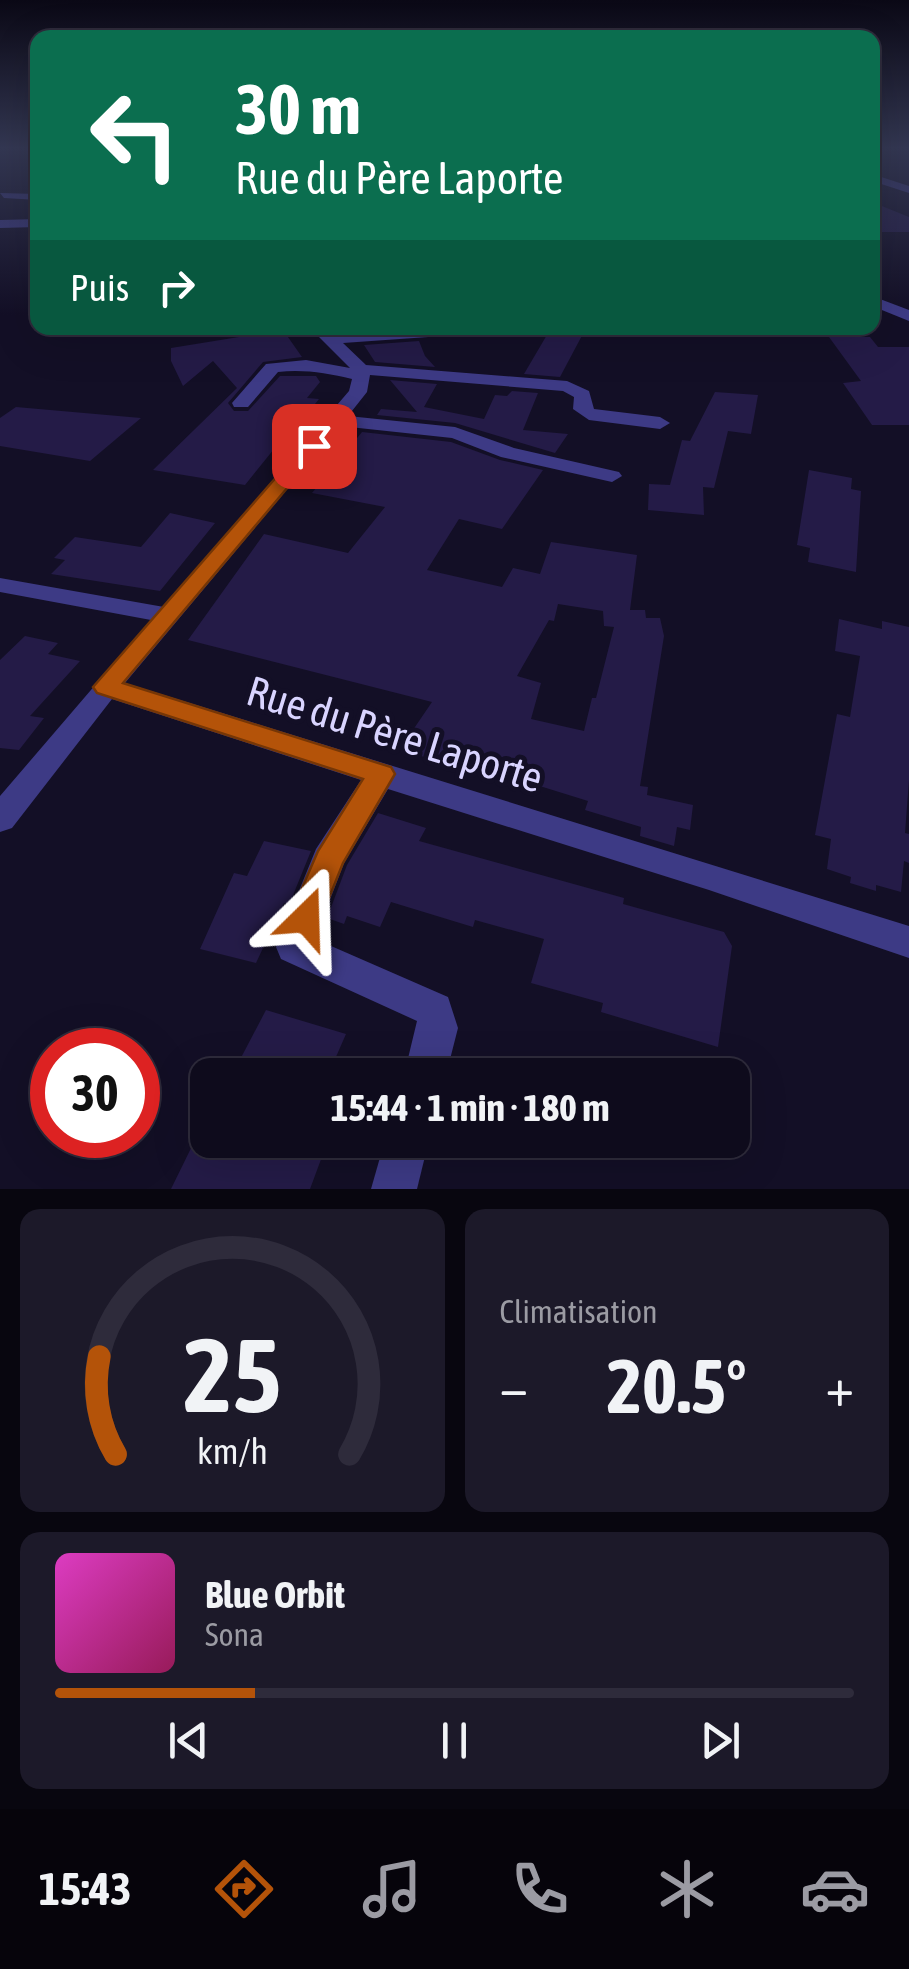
<!DOCTYPE html>
<html lang="fr">
<head>
<meta charset="utf-8">
<style>
  :root { --surface:#0e0b1c; --page:#1c1929; --text:#f1f3f6; --muted:#9b9ba3; --line:#2e2b3b; --accent:#b45309 }
  body { margin:0; font-family:"Asap Condensed",sans-serif; background:var(--page); color:var(--text); height:100vh; display:flex; flex-direction:column; font-size:38px; white-space:nowrap }
  * { box-sizing:border-box; margin:0 }
  p { font-size:32px; color:var(--muted) }
  .icon { flex:none; width:55px; height:55px; fill:none; stroke:currentColor; stroke-width:2; stroke-linecap:round; stroke-linejoin:round }
  .map { position:relative; height:1189px; overflow:hidden }
  .panel { display:flex; flex-direction:column; gap:20px; padding:20px; background:#08060f; flex:1 }
  .panel>* { flex:none }
  .guide { position:absolute; left:30px; top:30px; width:850px; height:305px; border-radius:20px; box-shadow:0 10px 40px #0002,0 0 0 2px var(--line); background:#0b6e4f; color:#fff; overflow:hidden }
  .speed { position:absolute; left:30px; top:1028px; display:flex; gap:20px; font-size:50px; font-weight:700; text-align:center }
  .speed>* { display:grid; place-content:center; width:130px; height:130px; border-radius:50%; background:var(--surface); box-shadow:0 10px 40px #0002,0 0 0 2px var(--line); line-height:1 }
  .speed .limit { border:15px solid #d22; background:#fff; color:#111 }
  .pin { position:absolute; display:grid; place-items:center; width:85px; height:85px; color:#fff; margin:-42px; border-radius:20px; box-shadow:0 5px 15px #0006 }
  .me { position:absolute; width:110px; margin:-55px; rotate:22deg; stroke-linejoin:round; filter:drop-shadow(0 0 8px #0008) }
  .turn { display:flex; align-items:center; gap:35px; height:210px; padding:0 40px; font-size:45px }
  .turn .icon { width:130px; height:130px; stroke-width:2.5 }
  .turn b { display:block; font-size:70px; line-height:85px }
  .then { display:flex; align-items:center; height:95px; padding:0 40px; background:#0003; gap:20px; font-size:38px }
  .big { font-size:75px; font-weight:700; line-height:1.1 }
  .panel .tile { flex:1; display:flex; flex-direction:column; justify-content:center; gap:15px; min-width:0; padding:0 35px; border-radius:20px; background:var(--page) }
  .panel .dial { align-items:center; gap:0 }
  .dial svg { height:260px; overflow:visible; fill:none; stroke:var(--line); stroke-width:7; stroke-linecap:round; text-anchor:middle }
  .dial text { fill:var(--text); stroke:none }
  .song { display:flex; align-items:center; gap:30px }
  .cover { width:120px; height:120px; border-radius:15px; background:linear-gradient(135deg,hsl(310 70% 55%),hsl(330 70% 35%)) }
  .played { height:10px; border-radius:5px; background:linear-gradient(90deg,var(--accent) 25%,var(--line) 25%) }
  .keys { display:flex; justify-content:space-around; direction:ltr }
  .heat { display:flex; justify-content:space-between; align-items:center; font-size:55px; direction:ltr }
  .panel .tiles { flex:1; display:grid; gap:20px; grid-template-columns:1fr 1fr }
  .tile:last-child { grid-column:span 2 }
  .trip { position:absolute; left:190px; top:1058px; width:560px; height:100px; border-radius:20px; background:var(--surface); box-shadow:0 10px 40px #0002,0 0 0 2px var(--line); font-weight:700; line-height:100px; text-align:center }
  .tabs { display:flex; height:160px; justify-content:space-around; align-items:center; background:#06040b; color:var(--muted) }
  .tabs .icon { width:70px; height:70px }
  .tabs .selected { color:var(--accent) }
  .tabs b { font-size:45px; color:var(--text) }
  .map>svg:first-child { display:block }
  .building { fill:#241b47; fill-rule:evenodd }
  .lines { fill:none; stroke-linecap:round; stroke-linejoin:round }
  .street { fill:#3d3a85; fill-rule:evenodd }
  .route { fill:#b45309; stroke:#753606; stroke-width:2.5 }
  .labels { text-anchor:middle; stroke-width:10; stroke-linejoin:round; paint-order:stroke }
  .near-street-label { font-size:42px; fill:#d9d4ff; stroke:#130f26 }
</style>
</head>
<body>
<div class="map">
<svg width="909" height="1189" viewBox="0 0 909 1189">
  <rect width="100%" height="100%" fill="#130f26"/>
  <!-- building -->
  <g class="building">
    <path d="M872,202l37,15v15h-37z"/>
    <path d="M551,328h35l-26,49 -36,-3z"/>
    <path d="M283,330l19,27 -39,5 -35,41 6,8h14l32,-35h36l4,6 -13,16 12,1 -4,5 5,1 -22,29 -7,-6 -46,57 -92,-15 84,-82 -24,-27 -30,25 -12,-25v-13z"/>
    <path d="M829,337h41l8,10h31v78h-37l-29,-42 18,-2z"/>
    <path d="M419,341l6,15 10,11 -60,-5 -11,-17z"/>
    <path d="M390,380l47,4 -13,23 60,12 11,-24 12,1 5,-5 26,2 -15,37 45,4 -13,19 -100,-30 -78,-8 4,-6 36,3z"/>
    <path d="M715,392l43,3 -7,39 -23,-3 -14,57 -11,-1 1,28 -56,-5 1,-26 21,1 12,-45 8,1z"/>
    <path d="M16,407l125,11 -51,43 -90,-15v-28z"/>
    <path d="M362,432l89,10 49,18 43,10 -41,59 -43,-10 -32,51 75,17 11,-19 27,6 11,-32 86,13 -7,55h15l1,8h14l4,18 -24,150 8,1 -1,8 46,10 -3,25 -13,-3 -3,19 -34,-10 1,-9 -56,-17 3,-9 -74,-23 -2,8 -112,-37 32,-47 -244,-62 76,-106 84,19 37,-46 -73,-14zM558,604l45,7 1,15 10,1 -18,71h-4l-8,33 -53,-12 10,-36 -24,-7 32,-56 5,1z"/>
    <path d="M809,470l43,8 -1,11 10,2 -5,81 -48,-10 2,-14 -13,-3z"/>
    <path d="M170,513l45,10 -55,68 -109,-17 14,-14 -11,-2 21,-21 66,10z"/>
    <path d="M839,619l43,10v-8l27,6v153l-4,53 4,1v29l-5,-2 -3,31 -25,-7v6l-26,-8 1,-6 -24,-8 4,-30 -16,-4 22,-121 13,3 10,-61 -25,-5z"/>
    <path d="M25,636l33,7 -10,11 32,7 -50,55 14,2 -25,32 -19,-2v-88z"/>
    <path d="M378,813l48,15 -7,13 205,57 -1,6 101,28 8,14 -14,101 -117,-35 2,-9 -72,-20 13,-44 -69,-19 -2,7 -82,-25 -11,25 -33,-11 -3,8 -17,-6 20,-53z"/>
    <path d="M264,841l47,10 -22,54 -5,-2 -28,60 -56,-14 34,-76 13,3z"/>
    <path d="M266,1010l80,24 -18,41h-96z"/>
    <path d="M195,1140h121l-4,11 11,3 -13,35h-139z"/>
  </g>
  <g class="lines">
    <!-- street -->
    <g class="street">
      <path d="M30,149h8v24l-5,-3z"/>
      <path d="M872,174l37,12v7l-37,-12z"/>
      <path d="M0,193l38,1v6l-34,-2z"/>
      <path d="M38,219v8l-38,1v-8z"/>
      <path d="M872,296l37,14v11l-37,-15z"/>
      <path d="M310,328h17l6,6 145,-6 -7,6 -128,9 23,22 201,16 22,10 5,18 66,8 10,6 -10,6 -71,-9 -16,-11 1,-12 -11,-6 -193,-16 -3,17 -19,24 107,11 59,21 105,24 3,4 -10,6 -111,-25 -49,-19 -112,-12 -215,257 784,243v32l-200,-68 -321,-101 -44,74 -29,76 133,58 10,31 -12,47h-42l13,-54 -136,-62 -5,-12 40,-98 45,-69 -249,-81 -100,129 -12,4v-36l151,-176 -151,-28v-14l164,29 185,-216 3,-12c-25,-6 -49,-10 -74,-7l-30,35h-14l-2,-4 34,-39 40,-4 44,8z"/>
      <path d="M385,1140h44l-12,49h-46z"/>
    </g>
  </g>
  <!-- sky -->
  <linearGradient id="sky" x2="0" y2="1"><stop stop-color="#0a0815"/><stop offset="0.47" stop-color="#333752"/><stop offset="1" stop-color="#333752" stop-opacity="0"/></linearGradient>
  <rect width="909" height="315" fill="url(#sky)"/>
  <!-- route -->
  <path class="route" d="M314,440l6,2v7l-197,234 268,84 4,7 -52,89 -26,65 -11,4 -12,-4 -5,-10 29,-67 45,-72 -266,-86 -4,-6 214,-245z"/>
  <g class="labels">
    <!-- near-street labels -->
    <g class="near-street-label">
      <text transform="translate(395 734) rotate(17)" y="15">Rue du Père Laporte</text>
    </g>
  </g>
</svg>
<div class="speed"><div class="limit">30</div></div>
<div class="pin" style="left:314px;top:446px;background:#d93025"><svg class="icon" aria-label="arrive" viewBox="0 0 24 24"><path d="M6 21V4h12l-3 4 3 4H6"/></svg></div>
<svg class="me" style="left:306px;top:918px" viewBox="-20 -20 40 40"><path d="M0-17L14 15 0 8-14 15z" fill="#b45309" stroke="#fff" stroke-width="4"/></svg>
<div class="trip">15:44 · 1 min · 180 m</div>
<div class="guide">
<div class="turn"><svg class="icon" aria-label="left" viewBox="0 0 24 24"><path d="M17 20v-9H6M10 6l-5 5 5 5"/></svg><div><b>30 m</b>Rue du Père Laporte</div></div>
<div class="then">Puis<svg class="icon" aria-label="right" viewBox="0 0 24 24"><path d="M7 20v-9h11M14 6l5 5-5 5"/></svg></div>
</div>
</div>
<section class="panel">
<div class="tiles">
<div class="tile dial"><svg viewBox="0 0 100 80">
<path d="M14 69A42 42 0 1 1 86 69"/>
<path d="M14 69A42 42 0 0 1 9 39" stroke="#b45309"/>
<text x="50" y="56" font-size="32" font-weight="700">25</text>
<text x="50" y="72" font-size="11">km/h</text>
</svg></div>
<div class="tile"><p>Climatisation</p>
<div class="heat"><a>−</a><b class="big">20.5°</b><a>+</a></div>
</div>
<div class="tile">
<div class="song"><i class="cover"></i><div><b>Blue Orbit</b><p>Sona</p></div></div>
<div class="played"></div>
<div class="keys"><svg class="icon" aria-label="previous" viewBox="0 0 24 24"><path d="M18 5L8 12l10 7zM5 5v14"/></svg><svg class="icon" aria-label="pause" viewBox="0 0 24 24"><path d="M8 5v14M16 5v14"/></svg><svg class="icon" aria-label="next" viewBox="0 0 24 24"><path d="M6 5l10 7-10 7zM19 5v14"/></svg></div>
</div>
</div>
</section>
<nav class="tabs">
<b>15:43</b>
<svg class="icon selected" aria-label="directions" viewBox="0 0 24 24"><path d="M12 3l9 9-9 9-9-9zM9 14v-3h6M13 9l2 2-2 2"/></svg>
<svg class="icon" aria-label="music" viewBox="0 0 24 24"><path d="M9 18V5l10-2v13"/><circle cx="6" cy="18" r="3"/><circle cx="16" cy="16" r="3"/></svg>
<svg class="icon" aria-label="phone" viewBox="0 0 24 24"><path d="M5 4h4l2 5-3 2q2 4 5 5l2-3 5 2v4C11 20 4 13 5 4z"/></svg>
<svg class="icon" aria-label="climate" viewBox="0 0 24 24"><path d="M12 3v18M4 7l16 10M4 17L20 7"/></svg>
<svg class="icon" aria-label="car" viewBox="0 0 24 24"><path d="M5 17H2v-5l4-1 3-4h7l3 4 3 1v5h-3M9 17h6M6 11h13"/><circle cx="7" cy="17" r="2"/><circle cx="17" cy="17" r="2"/></svg>
</nav>
</body>
</html>
